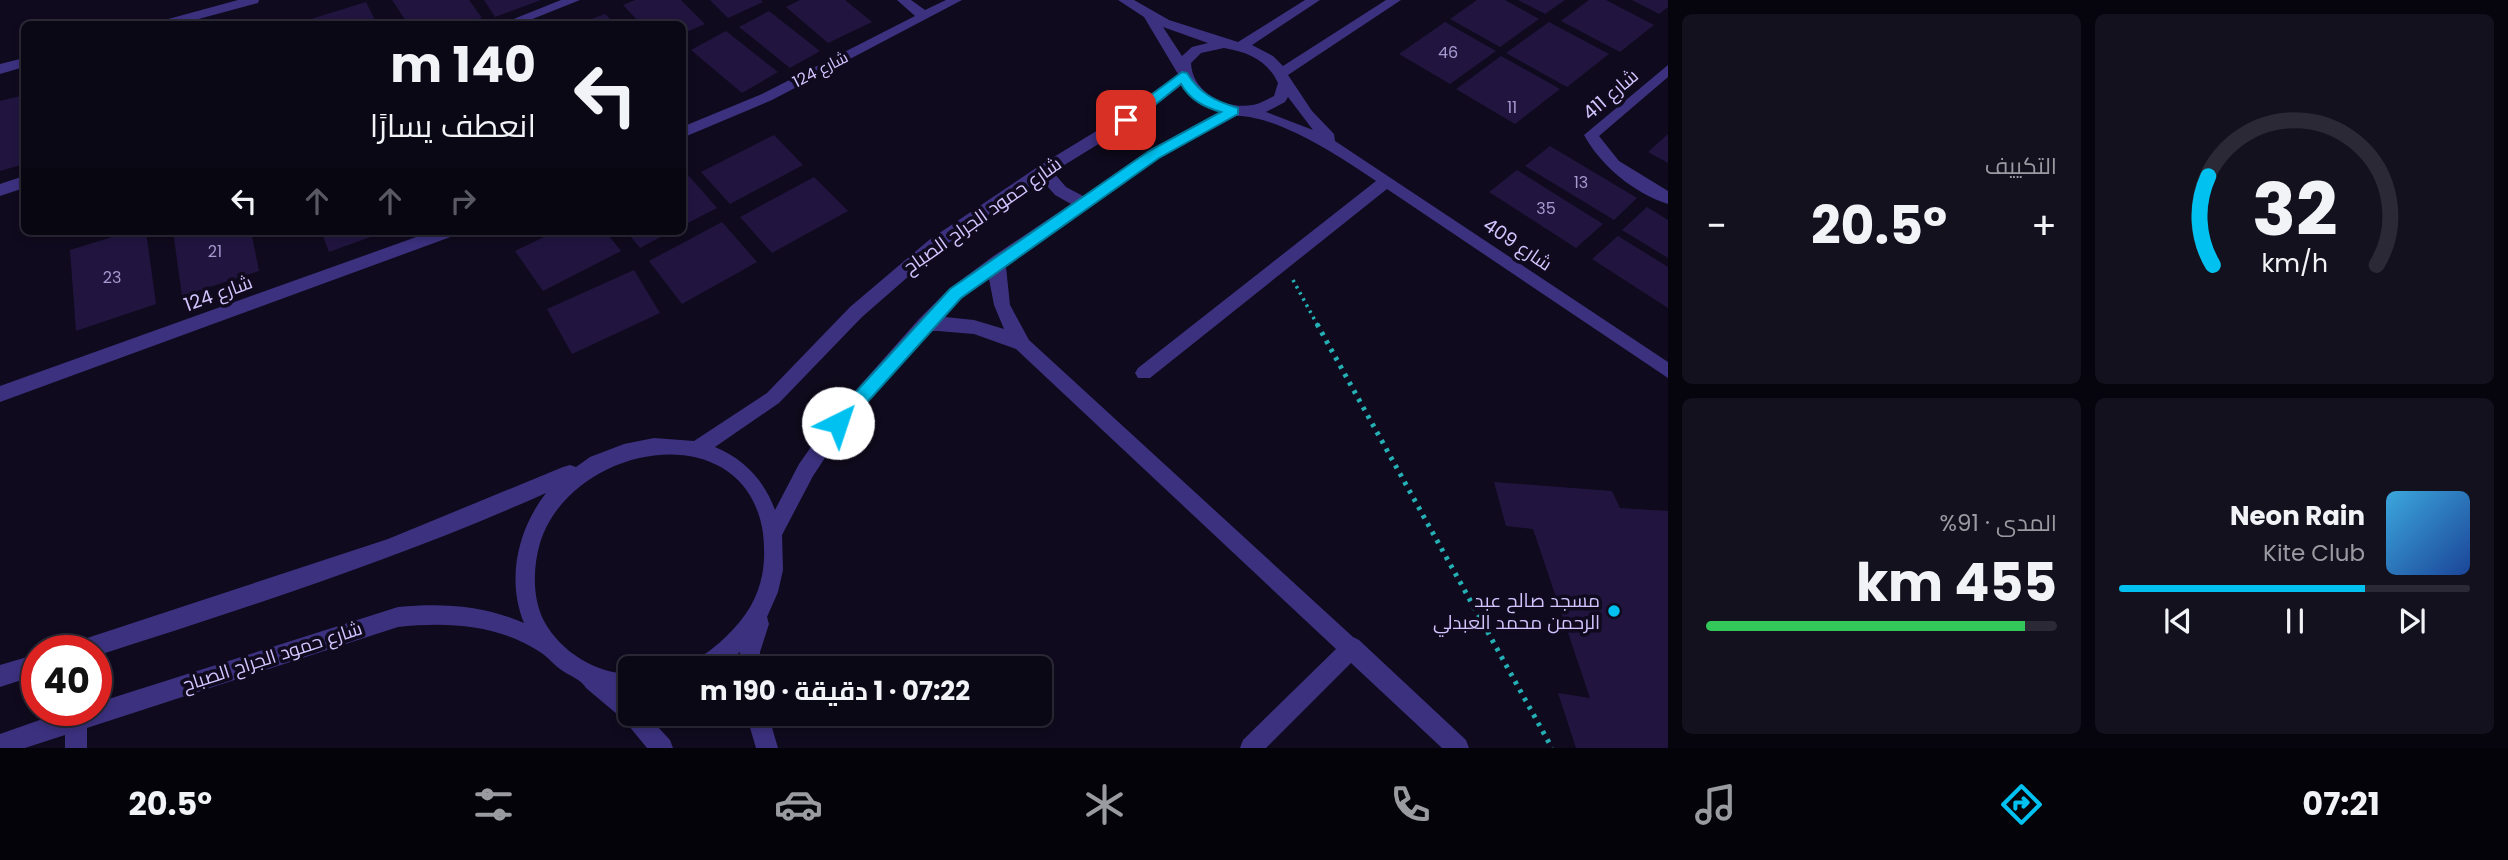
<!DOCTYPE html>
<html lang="ar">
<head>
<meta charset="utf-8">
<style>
  :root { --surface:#0b0816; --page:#14111f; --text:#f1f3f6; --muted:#9a9aa1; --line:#2b2935; --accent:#00c1f0 }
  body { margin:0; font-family:Poppins,Cairo,sans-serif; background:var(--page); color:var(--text); direction:rtl; height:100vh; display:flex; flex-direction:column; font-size:26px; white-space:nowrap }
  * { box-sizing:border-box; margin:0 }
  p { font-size:23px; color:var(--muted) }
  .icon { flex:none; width:38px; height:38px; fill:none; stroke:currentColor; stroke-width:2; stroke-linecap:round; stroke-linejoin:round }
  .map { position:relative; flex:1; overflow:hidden; direction:ltr }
  .side { display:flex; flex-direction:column; gap:14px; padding:14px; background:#06040c; width:840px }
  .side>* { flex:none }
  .top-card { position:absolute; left:21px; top:21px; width:665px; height:214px; border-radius:10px; box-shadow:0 4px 10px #0003,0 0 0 2px var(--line); direction:rtl; background:#0b0816; color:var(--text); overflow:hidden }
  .speed { position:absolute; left:21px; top:635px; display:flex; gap:14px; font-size:35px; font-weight:700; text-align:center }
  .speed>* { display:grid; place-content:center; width:91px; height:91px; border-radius:50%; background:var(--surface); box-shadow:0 4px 10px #0003,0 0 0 2px var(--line); line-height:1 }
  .speed .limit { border:10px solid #d22; background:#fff; color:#111 }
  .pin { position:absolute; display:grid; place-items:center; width:60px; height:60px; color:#fff; margin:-30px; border-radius:14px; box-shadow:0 4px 10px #0006 }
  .me { position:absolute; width:77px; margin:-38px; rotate:41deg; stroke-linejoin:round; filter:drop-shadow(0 0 5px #0008) }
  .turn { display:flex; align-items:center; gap:24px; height:147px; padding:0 35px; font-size:32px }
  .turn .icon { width:91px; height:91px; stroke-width:2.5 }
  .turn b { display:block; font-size:49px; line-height:60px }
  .lanes { display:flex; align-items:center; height:66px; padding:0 35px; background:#0003; justify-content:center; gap:35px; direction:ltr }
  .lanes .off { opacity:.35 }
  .big { font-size:52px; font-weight:700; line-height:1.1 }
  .side .widget { flex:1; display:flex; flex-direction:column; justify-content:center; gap:10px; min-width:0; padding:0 24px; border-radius:10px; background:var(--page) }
  .side .dial { align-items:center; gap:0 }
  .dial svg { height:182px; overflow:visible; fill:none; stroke:var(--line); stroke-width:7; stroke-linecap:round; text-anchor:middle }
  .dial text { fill:var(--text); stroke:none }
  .song { display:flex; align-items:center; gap:21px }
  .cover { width:84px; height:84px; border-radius:10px; background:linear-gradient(135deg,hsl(200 70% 55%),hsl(220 70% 35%)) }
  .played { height:7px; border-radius:4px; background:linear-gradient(90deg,var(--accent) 70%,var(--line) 70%) }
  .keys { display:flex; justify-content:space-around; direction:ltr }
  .heat { display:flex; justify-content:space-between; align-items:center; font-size:38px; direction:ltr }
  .charge { height:10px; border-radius:5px; background:linear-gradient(90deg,#34c759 91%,var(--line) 0) }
  .side .tiles { flex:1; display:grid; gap:14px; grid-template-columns:repeat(2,1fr) }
  .trip { position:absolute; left:618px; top:656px; width:434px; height:70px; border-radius:10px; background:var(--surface); box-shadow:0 4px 10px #0003,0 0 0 2px var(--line); font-weight:700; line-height:70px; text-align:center; direction:rtl }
  .tabs { display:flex; height:112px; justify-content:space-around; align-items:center; background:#040309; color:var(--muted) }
  .tabs .icon { width:49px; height:49px }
  .tabs .selected { color:var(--accent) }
  .tabs b { font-size:32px; color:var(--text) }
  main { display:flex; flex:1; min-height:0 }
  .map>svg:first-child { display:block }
  .building { fill:#21153f }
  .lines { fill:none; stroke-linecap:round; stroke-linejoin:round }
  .path-far1 { stroke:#24b0b5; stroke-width:3.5; stroke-dasharray:2.5 4.5; stroke-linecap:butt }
  .path { stroke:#24b0b5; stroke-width:5; stroke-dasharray:3.5 6; stroke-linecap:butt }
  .minor { fill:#3c317f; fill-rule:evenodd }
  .route { fill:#00c1f0; stroke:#007d9c; stroke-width:2 }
  .poi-dot { fill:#00c1f0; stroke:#0f0a1d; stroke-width:2.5 }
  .labels { text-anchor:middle; stroke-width:7; stroke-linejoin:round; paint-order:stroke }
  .number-label { font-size:16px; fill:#a699cf }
  .far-street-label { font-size:16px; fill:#d2c5ff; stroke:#0f0a1d }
  .street-label { font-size:19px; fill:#d2c5ff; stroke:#0f0a1d }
  .poi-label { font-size:19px; fill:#d2c5ff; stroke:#0f0a1d; text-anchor:end }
</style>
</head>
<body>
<main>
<section class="side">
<div class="tiles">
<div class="widget dial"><svg viewBox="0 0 100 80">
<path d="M14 69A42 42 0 1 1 86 69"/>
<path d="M14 69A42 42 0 0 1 12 30" stroke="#00c1f0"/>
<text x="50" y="56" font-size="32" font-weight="700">32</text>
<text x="50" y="72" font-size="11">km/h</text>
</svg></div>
<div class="widget"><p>التكييف</p>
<div class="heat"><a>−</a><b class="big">20.5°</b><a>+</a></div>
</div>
<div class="widget">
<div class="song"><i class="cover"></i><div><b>Neon Rain</b><p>Kite Club</p></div></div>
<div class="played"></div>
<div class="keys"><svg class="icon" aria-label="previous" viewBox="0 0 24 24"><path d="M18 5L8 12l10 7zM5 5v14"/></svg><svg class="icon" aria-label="pause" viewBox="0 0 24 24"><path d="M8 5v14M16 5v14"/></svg><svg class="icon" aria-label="next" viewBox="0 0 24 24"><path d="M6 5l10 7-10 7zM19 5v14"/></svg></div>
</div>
<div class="widget"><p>المدى · 91%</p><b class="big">455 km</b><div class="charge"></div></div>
</div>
</section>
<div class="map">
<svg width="1668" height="748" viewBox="0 0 1668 748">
  <rect width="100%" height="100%" fill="#0f0a1d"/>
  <!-- building -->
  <g class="building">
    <path d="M392,0h77l13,18 -19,6h-55z"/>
    <path d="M484,0h57l-46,17z"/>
    <path d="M635,0h46l24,24 -23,10v-10h-41l-18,-19z"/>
    <path d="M710,0h51l2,2 -35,16z"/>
    <path d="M800,0h45l27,22 -44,21 -42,-36z"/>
    <path d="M1477,0h28l34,19 -39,28 -50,-28z"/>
    <path d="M1518,0h47l-20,14z"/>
    <path d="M1589,0h17l48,25 -34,27 -59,-31z"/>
    <path d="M1632,0h36v7l-9,7z"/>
    <path d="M366,2l11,22h-64l-2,-5z"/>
    <path d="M769,11l51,40 -30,17 -51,-41z"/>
    <path d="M605,14l10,10h-37z"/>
    <path d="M1445,22l51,29 -46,33 -51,-30z"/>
    <path d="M1549,22l60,32 -42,33 -61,-34z"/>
    <path d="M726,31l52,41 -36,21 -51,-43z"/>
    <path d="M1501,56l59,33 -45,35 -59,-35z"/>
    <path d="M24,95v69l-24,7v-70z"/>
    <path d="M1668,134v29l-20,-11z"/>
    <path d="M774,135l29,30 -73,39 -29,-32z"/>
    <path d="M1550,146l87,52 -23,22 -89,-54z"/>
    <path d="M1517,170l86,54 -27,24 -87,-56z"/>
    <path d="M689,176l28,32 -35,18v-47z"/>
    <path d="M814,177l34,34 -76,42 -32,-36z"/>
    <path d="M1647,207l21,13v38l-46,-28z"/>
    <path d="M722,222l35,40 -75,42 -33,-43z"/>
    <path d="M132,231h14l10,73 -80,27 -6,-81z"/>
    <path d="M173,231h78l8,40 -77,25z"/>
    <path d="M321,231h53l2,4 -47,17z"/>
    <path d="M556,231h49l16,20 -78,40 -28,-40z"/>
    <path d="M626,231h46l-32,17z"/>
    <path d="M1618,236l50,31v41l-76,-49z"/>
    <path d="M634,270l26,43 -88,41 -25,-45z"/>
    <path d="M1494,482l118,9 8,17 48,3v237h-92l-18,-55 32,5 -57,-169 -27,-3z"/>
  </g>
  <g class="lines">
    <!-- path-far1 -->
    <path class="path-far1" d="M1293,280l25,46"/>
    <!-- path -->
    <path class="path" d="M1317,324l235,424"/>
    <!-- minor -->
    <g class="minor">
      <path d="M238,0h21l-1,3 -78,21h-21l2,-3z"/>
      <path d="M561,0h19l-60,24h-19z"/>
      <path d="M897,0h14l14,10 21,-10h16l-190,100 -90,38v-11l80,-33 153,-78z"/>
      <path d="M1118,0h16l35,20 69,22 67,-42h15l-68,45 21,11 10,10 103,-66h15l-113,75 24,36 22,23 1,7 333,221v16l-281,-189 -237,189h-12l-3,-5 3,-5 238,-187c-34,-23 -99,-66 -140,-65l-77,42 -153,109 4,38 19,35 324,297 6,3 107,100 3,8h-27l-91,-85 -85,85h-26l3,-8 93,-91 -320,-300 -42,-15 -36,-3h-6l-88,98 -31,47 -31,59 1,35 -5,22 -11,25 2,7 -9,28 1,16h-20l-1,-16 -19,16h-31c5,-10 15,-13 23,-20 19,-15 37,-35 45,-58 7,-19 7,-38 5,-57 -18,-121 -192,-90 -223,10 -7,24 -8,55 4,78 17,31 51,52 86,53v22h-3l3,2v16h16l24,26 3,8h-26l-23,-28 -38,-32c-4,-8 -18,-13 -26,-19 -7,-5 -13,-13 -20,-17 -43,-28 -93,-30 -142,-25l-311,101v20h-22v-13l-40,13h-25v-14l68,-24h28v-7l302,-96c45,-4 84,-2 126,16 -18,-44 -6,-94 22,-130 -145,65 -298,114 -450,163v-5h-28l3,-7 7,-3 310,-102 175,-72 7,-2 6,2 14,-10 34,-13 30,-6 40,3 73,-48 83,-86 79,-67 110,-74 82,-50 57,-42 -34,-57zM1163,27l45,16 -16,4 -10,9zM1224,48c24,4 43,12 54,35l-4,13c-7,3 -14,8 -21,9 -28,5 -61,-13 -62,-42l10,-10zM1183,84c9,14 21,22 37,28l-71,38 -66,46 -17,-9 -13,-15 78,-48zM1288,97l25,33 -47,-18 19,-10zM1041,179l14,16 16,9 -79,53 -43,32 -30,30 -87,98 -33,47 -24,46c-11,-30 -31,-51 -60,-63l64,-44 83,-86 79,-69zM989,279l5,26 10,24 -30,-9 -29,-3 16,-18z"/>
      <path d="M24,58v9l-24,7v-10z"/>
      <path d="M1668,65v12l-69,59 20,25 49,30v13c-34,-11 -67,-38 -84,-69z"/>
      <path d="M24,176v12l-24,8v-12z"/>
      <path d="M433,231h25l-2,4 -456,167v-16z"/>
      <path d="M37,654v21l-37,12v-22z"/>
      <path d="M746,714h22l10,34h-22z"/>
    </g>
  </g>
  <!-- route -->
  <path class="route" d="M1182,72l5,1c13,21 28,28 51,35v6l-79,44 -198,140 -117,130h-12v-10l118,-129 199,-138 72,-39c-17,-5 -31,-12 -40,-28l-50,40h-10v-7z"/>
  <!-- markers -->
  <circle class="poi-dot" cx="1614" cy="611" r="7"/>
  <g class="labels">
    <!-- number labels -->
    <g class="number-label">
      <text x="1448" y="58">46</text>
      <text x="1512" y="113">11</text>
      <text x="1581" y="188">13</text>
      <text x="1546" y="214">35</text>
      <text x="215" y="257">21</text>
      <text x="112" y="283">23</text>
    </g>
    <!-- far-street labels -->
    <g class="far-street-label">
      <text transform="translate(820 69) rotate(-27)" y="6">شارع 124</text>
    </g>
    <!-- street labels -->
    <g class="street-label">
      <text transform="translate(1610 94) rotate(-41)" y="7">شارع 411</text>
      <text transform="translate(982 215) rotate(-35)" y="7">شارع حمود الجراح الصباح</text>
      <text transform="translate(1518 244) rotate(34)" y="7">شارع 409</text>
      <text transform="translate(218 293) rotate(-20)" y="7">شارع 124</text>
      <text transform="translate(272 656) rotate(-18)" y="7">شارع حمود الجراح الصباح</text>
    </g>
    <!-- poi labels -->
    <g class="poi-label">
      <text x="1600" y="607">مسجد صالح عبد<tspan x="1600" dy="22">الرحمن محمد العبدلي</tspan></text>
    </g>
  </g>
</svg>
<div class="speed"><div class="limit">40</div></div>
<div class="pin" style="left:1126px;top:120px;background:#d93025"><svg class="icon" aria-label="arrive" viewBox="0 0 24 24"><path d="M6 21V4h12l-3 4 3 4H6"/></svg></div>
<svg class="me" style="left:838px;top:423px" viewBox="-20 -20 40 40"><circle r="19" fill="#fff"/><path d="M0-13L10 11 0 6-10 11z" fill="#00c1f0"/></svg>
<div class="trip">07:22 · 1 دقيقة · 190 m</div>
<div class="top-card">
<div class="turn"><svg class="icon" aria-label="left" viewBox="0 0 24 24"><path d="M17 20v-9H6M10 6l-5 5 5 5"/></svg><div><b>140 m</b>انعطف يسارًا</div></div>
<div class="lanes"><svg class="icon" aria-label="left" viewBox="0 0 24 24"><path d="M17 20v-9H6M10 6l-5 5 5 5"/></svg><svg class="icon off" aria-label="ahead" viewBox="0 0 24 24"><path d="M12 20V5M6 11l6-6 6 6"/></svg><svg class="icon off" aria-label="ahead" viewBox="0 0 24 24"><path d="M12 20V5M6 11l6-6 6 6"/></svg><svg class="icon off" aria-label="right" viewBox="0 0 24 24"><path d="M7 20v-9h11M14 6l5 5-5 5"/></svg></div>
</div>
</div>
</main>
<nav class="tabs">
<b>07:21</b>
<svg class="icon selected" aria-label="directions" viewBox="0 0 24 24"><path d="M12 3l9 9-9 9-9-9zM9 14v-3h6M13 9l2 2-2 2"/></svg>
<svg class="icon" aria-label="music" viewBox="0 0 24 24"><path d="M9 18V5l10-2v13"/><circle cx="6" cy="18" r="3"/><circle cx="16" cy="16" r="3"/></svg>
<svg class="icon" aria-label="phone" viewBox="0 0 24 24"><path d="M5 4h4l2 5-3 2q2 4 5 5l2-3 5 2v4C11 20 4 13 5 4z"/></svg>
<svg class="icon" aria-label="climate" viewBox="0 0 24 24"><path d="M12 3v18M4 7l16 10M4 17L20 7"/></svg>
<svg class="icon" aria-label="car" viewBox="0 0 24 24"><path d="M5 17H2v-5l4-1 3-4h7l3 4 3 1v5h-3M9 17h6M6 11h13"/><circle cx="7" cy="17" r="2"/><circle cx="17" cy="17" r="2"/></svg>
<svg class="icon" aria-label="filters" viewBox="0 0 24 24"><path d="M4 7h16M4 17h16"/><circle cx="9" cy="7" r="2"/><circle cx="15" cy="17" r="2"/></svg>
<b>20.5°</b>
</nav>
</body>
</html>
